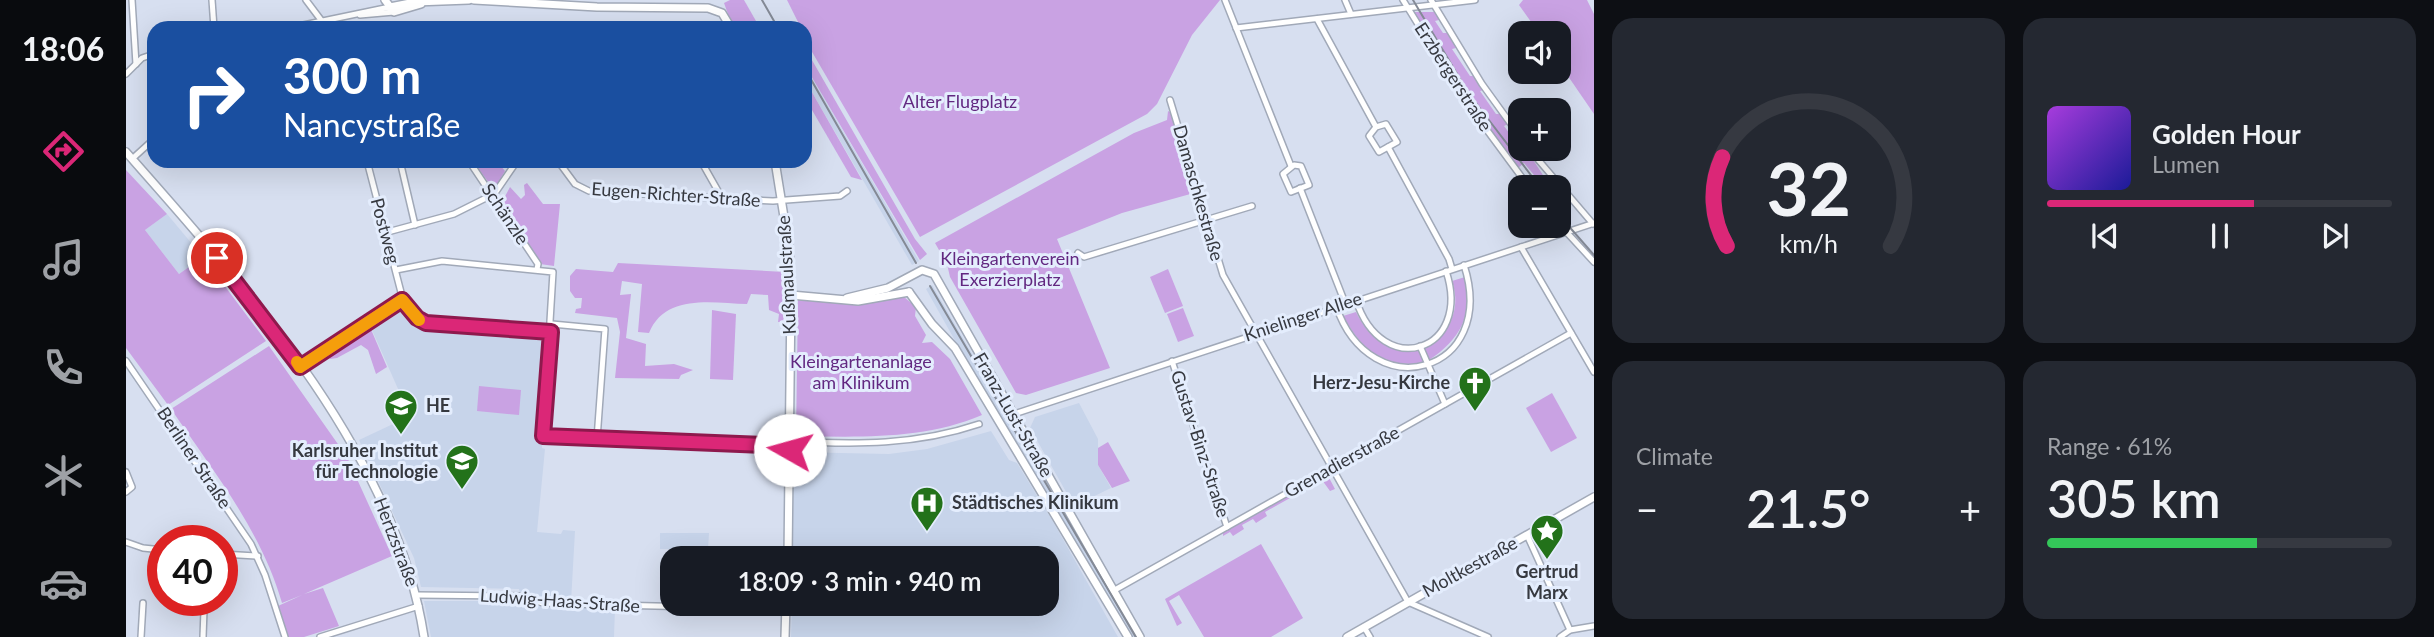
<!DOCTYPE html>
<html lang="en">
<head>
<meta charset="utf-8">
<style>
  :root { --surface:#171b24; --page:#242831; --text:#f1f3f6; --muted:#9ea1a6; --line:#363941; --accent:#db2777 }
  body { margin:0; font-family:Lato,sans-serif; background:var(--page); color:var(--text); height:100vh; display:flex; flex-direction:column; font-size:26px; white-space:nowrap }
  * { box-sizing:border-box; margin:0 }
  p { font-size:23px; color:var(--muted) }
  .icon { flex:none; width:38px; height:38px; fill:none; stroke:currentColor; stroke-width:2; stroke-linecap:round; stroke-linejoin:round }
  .map { position:relative; flex:1; overflow:hidden }
  .side { display:flex; flex-direction:column; gap:18px; padding:18px; background:#0d0f14; width:840px }
  .side>* { flex:none }
  .hud { position:absolute; left:21px; top:21px; width:665px; height:147px; border-radius:21px; box-shadow:0 7px 28px #0002; background:#1a4fa0; color:#fff; overflow:hidden }
  .fabs { position:absolute; left:1382px; top:21px; display:grid; gap:14px }
  .fabs a { display:grid; place-items:center; width:63px; height:63px; border-radius:14px; background:var(--surface); box-shadow:0 7px 28px #0002; font-size:35px }
  .speed { position:absolute; left:21px; top:525px; display:flex; gap:14px; font-size:35px; font-weight:700; text-align:center }
  .speed>* { display:grid; place-content:center; width:91px; height:91px; border-radius:50%; background:var(--surface); box-shadow:0 7px 28px #0002; line-height:1 }
  .speed .limit { border:10px solid #d22; background:#fff; color:#111 }
  .pin { position:absolute; display:grid; place-items:center; width:60px; height:60px; color:#fff; margin:-30px; border:4px solid #fff; border-radius:50%; box-shadow:0 2px 7px #0007 }
  .me { position:absolute; width:77px; margin:-38px; rotate:277deg; stroke-linejoin:round; filter:drop-shadow(0 0 5px #0008) }
  .turn { display:flex; align-items:center; gap:24px; height:147px; padding:0 21px; font-size:32px }
  .turn .icon { width:91px; height:91px; stroke-width:2.5 }
  .turn b { display:block; font-size:49px; line-height:60px }
  .big { font-size:52px; font-weight:600; line-height:1.1 }
  .side .card { flex:1; display:flex; flex-direction:column; justify-content:center; gap:10px; min-width:0; padding:0 24px; border-radius:21px; background:var(--page) }
  .side .dial { align-items:center; gap:0 }
  .dial svg { height:182px; overflow:visible; fill:none; stroke:var(--line); stroke-width:7; stroke-linecap:round; text-anchor:middle }
  .dial text { fill:var(--text); stroke:none }
  .song { display:flex; align-items:center; gap:21px }
  .cover { width:84px; height:84px; border-radius:10px; background:linear-gradient(135deg,hsl(280 70% 55%),hsl(240 70% 35%)) }
  .played { height:7px; border-radius:4px; background:linear-gradient(90deg,var(--accent) 60%,var(--line) 60%) }
  .keys { display:flex; justify-content:space-around; direction:ltr }
  .heat { display:flex; justify-content:space-between; align-items:center; font-size:38px; direction:ltr }
  .charge { height:10px; border-radius:5px; background:linear-gradient(90deg,#34c759 61%,var(--line) 0) }
  .side .tiles { flex:1; display:grid; gap:18px; grid-template-columns:repeat(2,1fr) }
  .trip { position:absolute; left:534px; top:546px; width:399px; height:70px; border-radius:21px; background:var(--surface); box-shadow:0 7px 28px #0002; font-weight:600; line-height:70px; text-align:center }
  main { display:flex; flex:1; min-height:0 }
  .dock { display:flex; flex-direction:column; width:126px; justify-content:space-around; align-items:center; background:#090b0e; color:var(--muted) }
  .dock .icon { width:49px; height:49px }
  .dock .on { color:var(--accent) }
  .dock b { font-size:32px; color:var(--text) }
  .map>svg:first-child { display:block }
  .built { fill:#c7d4ea }
  .green { fill:#c9a2e3 }
  .lines { fill:none; stroke-linecap:round; stroke-linejoin:round }
  .street-casing { stroke:#a1a9b8; stroke-width:8 }
  .secondary-casing { stroke:#a1a9b8; stroke-width:10 }
  .street { stroke:#fff; stroke-width:5 }
  .secondary { stroke:#fff; stroke-width:7 }
  .tram { stroke:#848a96; stroke-width:2 }
  .route-casing { stroke:#8e194d; stroke-width:18 }
  .route { stroke:#db2777; stroke-width:12 }
  .slow { stroke:#f59e0b; stroke-width:12 }
  .labels { text-anchor:middle; stroke-width:6; stroke-linejoin:round; paint-order:stroke }
  .street-label { font-size:18px; fill:#363940; stroke:#e4edfd }
  .park-label { font-size:18px; fill:#622881; stroke:#e4edfd }
  .poi-label { font-size:18px; font-weight:bold; fill:#363940; stroke:#e4edfd; text-anchor:end }
</style>
</head>
<body>
<main>
<nav class="dock">
<b>18:06</b>
<svg class="icon on" aria-label="directions" viewBox="0 0 24 24"><path d="M12 3l9 9-9 9-9-9zM9 14v-3h6M13 9l2 2-2 2"/></svg>
<svg class="icon" aria-label="music" viewBox="0 0 24 24"><path d="M9 18V5l10-2v13"/><circle cx="6" cy="18" r="3"/><circle cx="16" cy="16" r="3"/></svg>
<svg class="icon" aria-label="phone" viewBox="0 0 24 24"><path d="M5 4h4l2 5-3 2q2 4 5 5l2-3 5 2v4C11 20 4 13 5 4z"/></svg>
<svg class="icon" aria-label="climate" viewBox="0 0 24 24"><path d="M12 3v18M4 7l16 10M4 17L20 7"/></svg>
<svg class="icon" aria-label="car" viewBox="0 0 24 24"><path d="M5 17H2v-5l4-1 3-4h7l3 4 3 1v5h-3M9 17h6M6 11h13"/><circle cx="7" cy="17" r="2"/><circle cx="17" cy="17" r="2"/></svg>
</nav>
<div class="map">
<svg width="1468" height="637" viewBox="0 0 1468 637">
  <rect width="100%" height="100%" fill="#d7dff0"/>
  <!-- built -->
  <g class="built">
    <path d="M679,66l114,195 -7,4 -107,-185z"/>
    <path d="M41,214l36,43 -24,17 -34,-44z"/>
    <path d="M806,285l78,134 8,8 120,210h-7l-147,-245 -58,-103z"/>
    <path d="M279,305l14,20 123,10 4,4 -8,100 4,2v7l3,1 -8,83 24,2 2,-4 12,1 -4,71 -28,-2 -23,-7 -1,-4 -98,-2 -7,-29 -55,-118 51,-24 -38,-86z"/>
    <path d="M953,403l19,36v26l13,23 -37,18 -44,-78 5,-11z"/>
    <path d="M865,431l18,29 8,3 38,62 63,112h-327l1,-33h254v-46h-250l-3,-3 -1,-103 97,2 38,-5z"/>
    <path d="M534,533h49l-1,16h-48z"/>
    <path d="M298,601h99l15,4 77,3 -1,29h-183z"/>
  </g>
  <!-- green -->
  <g class="green">
    <path d="M604,0h14l16,28h-27l-9,-25z"/>
    <path d="M661,0h433l-28,35 -35,69 -10,10 -227,123 -112,-192 -3,-17h-4z"/>
    <path d="M1397,0h64l7,14v100l-35,-51v-30h-20l-20,-28z"/>
    <path d="M1288,12h21l4,8 -4,1 8,12h5l8,15 -4,1 18,27h5l9,14 -4,1 16,23h5l7,10 -4,2 17,23h3l2,6h4l18,28 6,-1 4,5h-14l-20,-24 -7,6 -52,-70 6,-5 -8,1z"/>
    <path d="M679,48l110,191 12,15 -7,6 -113,-191z"/>
    <path d="M679,80l57,100 -11,-3 -46,-79z"/>
    <path d="M1042,111l5,3 21,79 -72,20 -65,26 53,129 -84,27 -10,-2 -66,-116 -3,-13 -12,-21 199,-110 33,-13z"/>
    <path d="M347,161h24l8,10 -11,19z"/>
    <path d="M0,170l41,44 -22,16 34,44 24,-17 63,84 -98,64 -42,-57z"/>
    <path d="M401,183l16,21h17l-6,62 -14,-2 -39,-60 9,-17 11,12 4,-4 -1,-10z"/>
    <path d="M492,263l167,9 1,50h-8l1,-8 -10,-4 -1,-15 -17,-1 -4,10c-34,-1 -82,-11 -98,29l-11,-1 4,-48 -20,-3 -2,14 11,-1 -5,44 20,6 -1,22 29,-2 19,6 -12,5 -2,4 -64,-1 5,-46 -3,-14 -42,-5 1,-4 5,-1 1,-10h-7l-5,-7v-15l6,-7 37,3z"/>
    <path d="M1042,269l15,37 -18,7 -15,-36z"/>
    <path d="M1339,277c9,37 -5,63 -36,83l-7,-11c27,-15 40,-38 30,-68z"/>
    <path d="M778,297l12,10 -1,9 11,19 -4,8 10,-1 18,17 32,56c-58,25 -124,22 -186,21l2,-136 74,3z"/>
    <path d="M1057,308l11,28 -16,6 -11,-28z"/>
    <path d="M586,310l24,4 -3,66 -23,-1z"/>
    <path d="M1230,312c13,26 32,42 62,37l7,14c-44,5 -61,-11 -82,-47z"/>
    <path d="M244,327l17,40 -11,7 -8,-24 -7,-5 -24,13 -7,1 -2,-4 -1,4h-7z"/>
    <path d="M143,346l78,111 45,99 -88,38 19,-6 16,38 -35,11h-17l-9,-31 24,-11 -20,8c-21,-73 -69,-132 -111,-194z"/>
    <path d="M353,386l42,4 -2,25 -42,-4z"/>
    <path d="M1426,393l25,45 -26,14 -25,-44z"/>
    <path d="M982,442l22,39 -18,7 -14,-23v-17z"/>
    <path d="M1201,474l8,15 -5,2 -8,-11 -57,32 2,4 -11,7 -3,-4 -11,6 2,4 -11,7 -3,-4 -7,4v-4z"/>
    <path d="M1135,544l42,74 -32,19h-67l-25,-42 -10,6 13,22 -5,3 -12,-27z"/>
  </g>
  <g class="lines">
    <defs>
      <g id="street">
        <path d="M6,0l4,64"/>
        <path d="M86,0l2,28"/>
        <path d="M180,0l21,28"/>
        <path d="M1099,0l66,166"/>
        <path d="M1219,0l6,14"/>
        <path d="M1277,0l61,99 65,88"/>
        <path d="M1305,0l51,84 39,54"/>
        <path d="M234,15l34,-3"/>
        <path d="M1191,19l59,108"/>
        <path d="M163,28l101,-21"/>
        <path d="M1110,28l239,-28"/>
        <path d="M0,74l16,-16 12,-4"/>
        <path d="M1044,100l53,175 185,327 80,35"/>
        <path d="M1260,124l11,18 -18,10 -10,-16 7,-9z"/>
        <path d="M1262,147l61,112 3,10"/>
        <path d="M1403,149l64,75"/>
        <path d="M6,159l22,-20"/>
        <path d="M241,161l36,139"/>
        <path d="M274,161l15,64"/>
        <path d="M343,161l69,103 -1,5"/>
        <path d="M432,161l17,23 14,7 184,10 67,-5 7,-5"/>
        <path d="M575,161l21,37"/>
        <path d="M1168,165l7,1 8,19 -18,7 -8,-18z"/>
        <path d="M1174,188l45,115"/>
        <path d="M367,196l24,-35"/>
        <path d="M1433,224l35,38"/>
        <path d="M258,233l70,-19 38,-19"/>
        <path d="M1395,247l73,125"/>
        <path d="M952,253l6,4 168,-51"/>
        <path d="M270,270l46,-9 111,11 -10,164 247,10"/>
        <path d="M277,300l14,18 9,5 125,9"/>
        <path d="M1230,300c26,81 117,52 90,-29"/>
        <path d="M1210,306c35,103 163,67 128,-41"/>
        <path d="M426,324l53,5 -8,110"/>
        <path d="M1294,346l25,58"/>
        <path d="M0,361l125,183 14,31 20,62"/>
        <path d="M1046,361l55,166"/>
        <path d="M175,367l102,-67"/>
        <path d="M888,414l580,-191"/>
        <path d="M664,441c65,4 127,4 189,-17"/>
        <path d="M0,472l6,15 -6,5"/>
        <path d="M1401,535l43,95"/>
        <path d="M0,542l17,6 20,2"/>
        <path d="M96,554l36,2"/>
        <path d="M987,591l458,-258"/>
        <path d="M291,595l104,1 22,7 25,1 218,5"/>
        <path d="M1238,627l6,10"/>
        <path d="M15,637l2,-34"/>
        <path d="M77,637l1,-27"/>
        <path d="M194,637l99,-31"/>
        <path d="M1434,637l10,-7 24,-4"/>
      </g>
      <g id="secondary">
        <path d="M259,0l9,12 27,-8"/>
        <path d="M348,0l123,7 111,1 14,5 9,15"/>
        <path d="M264,7l25,-5 54,-2"/>
        <path d="M0,152c119,135 270,302 298,485"/>
        <path d="M649,161l14,87 2,47 -3,263"/>
        <path d="M783,292l23,32 23,24 173,289"/>
        <path d="M665,295l67,6 51,-9"/>
        <path d="M721,298l41,-10 34,-18 12,4 206,363"/>
        <path d="M659,637l1,-33"/>
        <path d="M1221,637l247,-140"/>
      </g>
    </defs>
    <!-- street casing -->
    <use href="#street" class="street-casing"/>
    <!-- secondary casing -->
    <use href="#secondary" class="secondary-casing"/>
    <!-- street -->
    <use href="#street" class="street"/>
    <!-- secondary -->
    <use href="#secondary" class="secondary"/>
    <!-- tram -->
    <g class="tram">
      <path d="M636,0l16,28"/>
      <path d="M1287,0l56,94 71,93"/>
      <path d="M679,69l111,194"/>
      <path d="M1433,215l35,40"/>
      <path d="M804,286l206,351"/>
    </g>
  </g>
  <g class="lines">
    <defs>
      <path id="route" d="M91,258l83,109 102,-67 15,18 9,5 125,9 -8,104 247,10v4"/>
    </defs>
    <!-- route casing -->
    <use href="#route" class="route-casing"/>
    <!-- route -->
    <use href="#route" class="route"/>
    <!-- slow -->
    <path class="slow" d="M171,362l3,5 102,-67 17,20"/>
  </g>
  <!-- icons -->
  <defs>
    <symbol id="church-pin" viewBox="-11 -11 22 30"><path d="M0 17L-7.5 6A9.5 9.5 0 1 1 7.5 6Z" fill="#23721a" stroke="#e4edfd"/><path d="M-1.2-6h2.4v3.5h3.3v2.4h-3.3V6h-2.4V-.1h-3.3v-2.4h3.3Z" fill="#fff"/></symbol>
    <symbol id="university-pin" viewBox="-11 -11 22 30"><path d="M0 17L-7.5 6A9.5 9.5 0 1 1 7.5 6Z" fill="#23721a" stroke="#e4edfd"/><path d="M0-5L7-2L0 1L-7-2ZM-4 1L0 2.5L4 1V4Q0 6-4 4Z" fill="#fff"/></symbol>
    <symbol id="hospital-pin" viewBox="-11 -11 22 30"><path d="M0 17L-7.5 6A9.5 9.5 0 1 1 7.5 6Z" fill="#23721a" stroke="#e4edfd"/><path d="M-5-5h3v3.5h4V-5h3V5h-3V1.5h-4V5h-3Z" fill="#fff"/></symbol>
    <symbol id="sight-pin" viewBox="-11 -11 22 30"><path d="M0 17L-7.5 6A9.5 9.5 0 1 1 7.5 6Z" fill="#23721a" stroke="#e4edfd"/><path d="M0-6L1.8-2.2L6-1.7L2.9 1.2L3.7 5.4L0 3.3L-3.7 5.4L-2.9 1.2L-6-1.7L-1.8-2.2Z" fill="#fff"/></symbol>
  </defs>
  <g fill-rule="evenodd">
    <use href="#church-pin" x="1330" y="364" width="38" height="52"/>
    <use href="#university-pin" x="256" y="387" width="38" height="52"/>
    <use href="#university-pin" x="317" y="442" width="38" height="52"/>
    <use href="#hospital-pin" x="782" y="484" width="38" height="52"/>
    <use href="#sight-pin" x="1402" y="512" width="38" height="52"/>
  </g>
  <g class="labels">
    <!-- street labels -->
    <g class="street-label">
      <text transform="translate(1327 77) rotate(57)" y="6">Erzbergerstraße</text>
      <text transform="translate(1072 193) rotate(74)" y="6">Damaschkestraße</text>
      <text transform="translate(550 195) rotate(4)" y="6">Eugen-Richter-Straße</text>
      <text transform="translate(379 214) rotate(56)" y="6">Schänzle</text>
      <text transform="translate(259 231) rotate(75)" y="6">Postweg</text>
      <text transform="translate(661 275) rotate(-93)" y="6">Kußmaulstraße</text>
      <text transform="translate(1177 317) rotate(-18)" y="6">Knielinger Allee</text>
      <text transform="translate(887 415) rotate(60)" y="6">Franz-Lust-Straße</text>
      <text transform="translate(1074 444) rotate(72)" y="6">Gustav-Binz-Straße</text>
      <text transform="translate(68 458) rotate(56)" y="6">Berliner Straße</text>
      <text transform="translate(1216 462) rotate(-29)" y="6">Grenadierstraße</text>
      <text transform="translate(270 542) rotate(69)" y="6">Hertzstraße</text>
      <text transform="translate(1344 567) rotate(-29)" y="6">Moltkestraße</text>
      <text transform="translate(434 601) rotate(4)" y="6">Ludwig-Haas-Straße</text>
    </g>
    <!-- park labels -->
    <g class="park-label">
      <text x="834" y="108">Alter Flugplatz</text>
      <text x="884" y="265">Kleingartenverein<tspan x="884" dy="21">Exerzierplatz</tspan></text>
      <text x="735" y="368">Kleingartenanlage<tspan x="735" dy="21">am Klinikum</tspan></text>
    </g>
    <!-- poi labels -->
    <g class="poi-label">
      <text x="1324" y="389">Herz-Jesu-Kirche</text>
      <text x="300" y="412" text-anchor="start">HE</text>
      <text x="312" y="457">Karlsruher Institut<tspan x="312" dy="21">für Technologie</tspan></text>
      <text x="826" y="509" text-anchor="start">Städtisches Klinikum</text>
      <text x="1421" y="578" text-anchor="middle">Gertrud<tspan x="1421" dy="21">Marx</tspan></text>
    </g>
  </g>
</svg>
<div class="fabs">
<a><svg class="icon" aria-label="sound" viewBox="0 0 24 24"><path d="M4 9h4l5-4v14l-5-4H4zM17 9q2 3 0 6"/></svg></a>
<a>+</a>
<a>−</a>
</div>
<div class="speed"><div class="limit">40</div></div>
<div class="pin" style="left:91px;top:258px;background:#d93025"><svg class="icon" aria-label="arrive" viewBox="0 0 24 24"><path d="M6 21V4h12l-3 4 3 4H6"/></svg></div>
<svg class="me" style="left:664px;top:450px" viewBox="-20 -20 40 40"><circle r="19" fill="#fff"/><path d="M0-13L10 11 0 6-10 11z" fill="#db2777"/></svg>
<div class="trip">18:09 · 3 min · 940 m</div>
<div class="hud">
<div class="turn"><svg class="icon" aria-label="right" viewBox="0 0 24 24"><path d="M7 20v-9h11M14 6l5 5-5 5"/></svg><div><b>300 m</b>Nancystraße</div></div>
</div>
</div>
<section class="side">
<div class="tiles">
<div class="card dial"><svg viewBox="0 0 100 80">
<path d="M14 69A42 42 0 1 1 86 69"/>
<path d="M14 69A42 42 0 0 1 12 30" stroke="#db2777"/>
<text x="50" y="56" font-size="32" font-weight="700">32</text>
<text x="50" y="72" font-size="11">km/h</text>
</svg></div>
<div class="card">
<div class="song"><i class="cover"></i><div><b>Golden Hour</b><p>Lumen</p></div></div>
<div class="played"></div>
<div class="keys"><svg class="icon" aria-label="previous" viewBox="0 0 24 24"><path d="M18 5L8 12l10 7zM5 5v14"/></svg><svg class="icon" aria-label="pause" viewBox="0 0 24 24"><path d="M8 5v14M16 5v14"/></svg><svg class="icon" aria-label="next" viewBox="0 0 24 24"><path d="M6 5l10 7-10 7zM19 5v14"/></svg></div>
</div>
<div class="card"><p>Climate</p>
<div class="heat"><a>−</a><b class="big">21.5°</b><a>+</a></div>
</div>
<div class="card"><p>Range · 61%</p><b class="big">305 km</b><div class="charge"></div></div>
</div>
</section>
</main>
</body>
</html>
